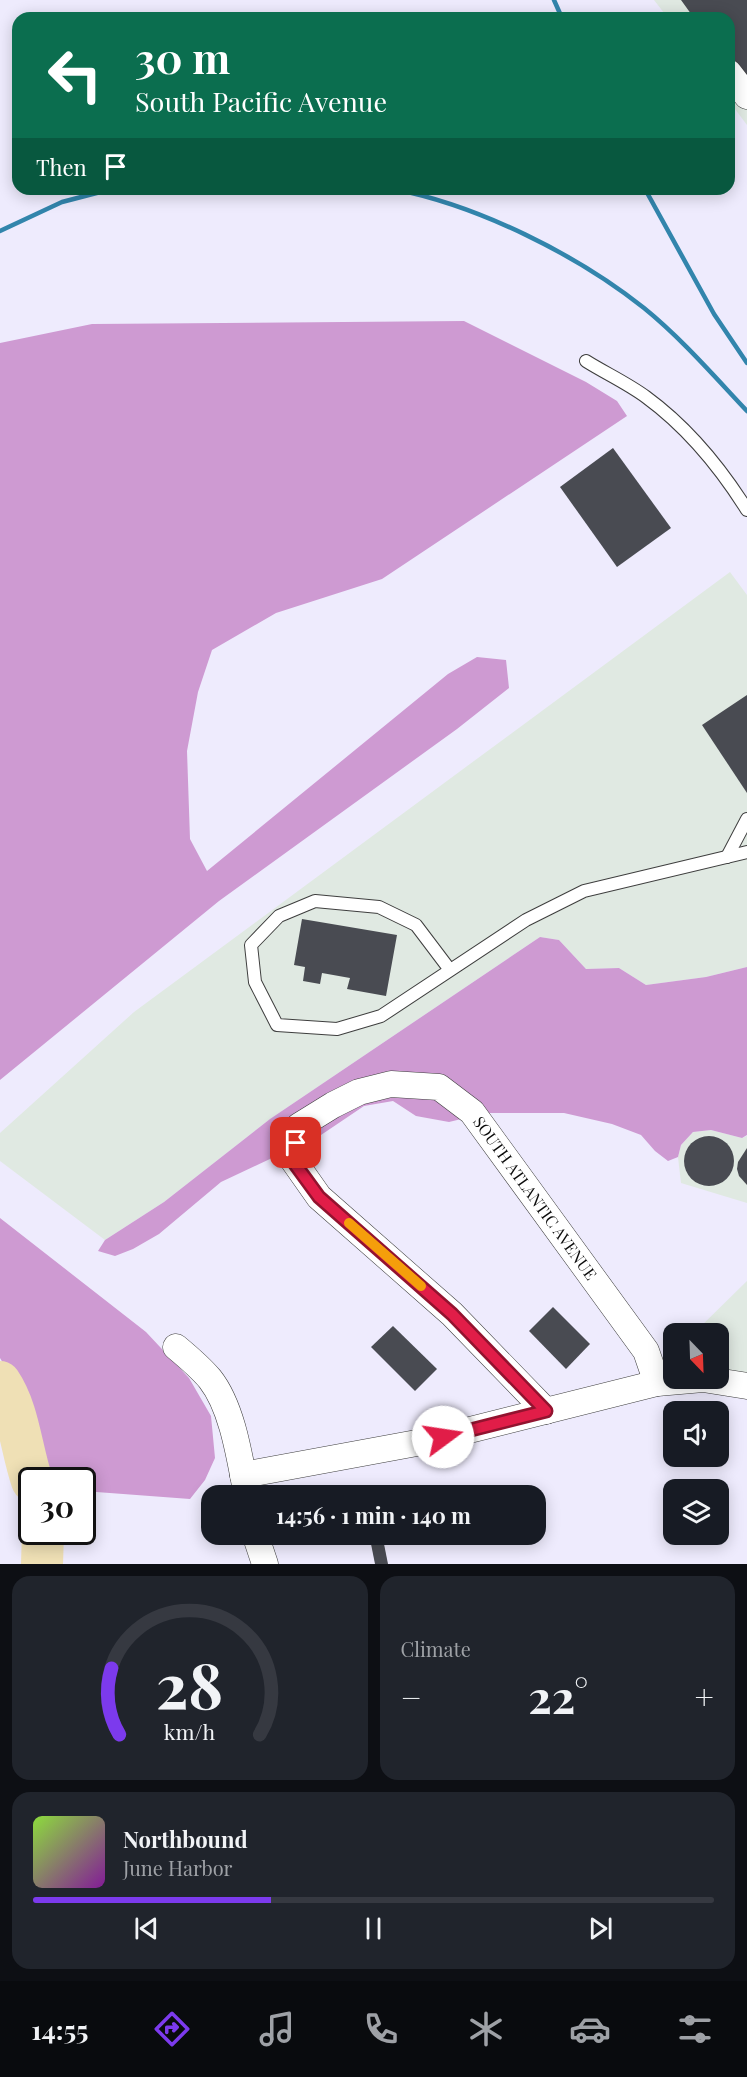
<!DOCTYPE html>
<html lang="en">
<head>
<meta charset="utf-8">
<style>
  :root { --surface:#171b24; --page:#20242c; --text:#f1f3f6; --muted:#9ea1a6; --line:#363941; --accent:#7c3aed }
  body { margin:0; font-family:"Playfair Display",serif; background:var(--page); color:var(--text); height:100vh; display:flex; flex-direction:column; font-size:22px; white-space:nowrap }
  * { box-sizing:border-box; margin:0 }
  p { font-size:20px; color:var(--muted) }
  .icon { flex:none; width:33px; height:33px; fill:none; stroke:currentColor; stroke-width:2; stroke-linecap:round; stroke-linejoin:round }
  .map { position:relative; height:1564px; overflow:hidden }
  .panel { display:flex; flex-direction:column; gap:12px; padding:12px; background:#0d0f14; flex:1 }
  .panel>* { flex:none }
  .guide { position:absolute; left:12px; top:12px; width:723px; height:183px; border-radius:18px; box-shadow:0 3px 15px #0003; background:#0b6e4f; color:#fff; overflow:hidden }
  .needle { width:39px; rotate:157deg }
  .fabs { position:absolute; left:663px; top:1323px; display:grid; gap:12px }
  .fabs a { display:grid; place-items:center; width:66px; height:66px; border-radius:12px; background:var(--surface); box-shadow:0 3px 15px #0003; font-size:30px }
  .speed { position:absolute; left:18px; top:1467px; display:flex; gap:12px; font-size:30px; font-weight:700; text-align:center }
  .speed>* { display:grid; place-content:center; width:78px; height:78px; border-radius:50%; background:var(--surface); box-shadow:0 3px 15px #0003; line-height:1 }
  .speed .limit { border:3px solid #111; border-radius:9px; background:#fff; color:#111 }
  .pin { position:absolute; display:grid; place-items:center; width:51px; height:51px; color:#fff; margin:-26px; border-radius:12px; box-shadow:0 3px 9px #0006 }
  .me { position:absolute; width:66px; margin:-33px; rotate:76deg; stroke-linejoin:round; filter:drop-shadow(0 0 4px #0008) }
  .turn { display:flex; align-items:center; gap:21px; height:126px; padding:0 24px; font-size:27px }
  .turn .icon { width:78px; height:78px; stroke-width:2.5 }
  .turn b { display:block; font-size:42px; line-height:51px }
  .then { display:flex; align-items:center; height:57px; padding:0 24px; background:#0003; gap:12px; font-size:22px }
  .big { font-size:45px; font-weight:700; line-height:1.1 }
  .panel .card { flex:1; display:flex; flex-direction:column; justify-content:center; gap:9px; min-width:0; padding:0 21px; border-radius:18px; background:var(--page) }
  .panel .dial { align-items:center; gap:0 }
  .dial svg { height:156px; overflow:visible; fill:none; stroke:var(--line); stroke-width:7; stroke-linecap:round; text-anchor:middle }
  .dial text { fill:var(--text); stroke:none }
  .song { display:flex; align-items:center; gap:18px }
  .cover { width:72px; height:72px; border-radius:9px; background:linear-gradient(135deg,hsl(90 70% 55%),hsl(290 70% 35%)) }
  .played { height:6px; border-radius:3px; background:linear-gradient(90deg,var(--accent) 35%,var(--line) 35%) }
  .keys { display:flex; justify-content:space-around; direction:ltr }
  .heat { display:flex; justify-content:space-between; align-items:center; font-size:33px; direction:ltr }
  .panel .tiles { flex:1; display:grid; gap:12px; grid-template-columns:1fr 1fr }
  .card:last-child { grid-column:span 2 }
  .trip { position:absolute; left:201px; top:1485px; width:345px; height:60px; border-radius:18px; background:var(--surface); box-shadow:0 3px 15px #0003; font-weight:700; line-height:60px; text-align:center }
  .tabs { display:flex; height:96px; justify-content:space-around; align-items:center; background:#090b0e; color:var(--muted) }
  .tabs .icon { width:42px; height:42px }
  .tabs .active { color:var(--accent) }
  .tabs b { font-size:27px; color:var(--text) }
  .map>svg:first-child { display:block }
  .industrial { fill:#e0e9e2 }
  .forest { fill:#ce9ad2 }
  .lines { fill:none; stroke-linecap:round; stroke-linejoin:round }
  .river { stroke:#efe0b5; stroke-width:42 }
  .building { fill:#494b52 }
  .service-casing { stroke:#3e3e3e; stroke-width:14 }
  .minor-casing { stroke:#3e3e3e; stroke-width:27 }
  .service { stroke:#fff; stroke-width:12 }
  .minor { stroke:#fff; stroke-width:26 }
  .rail { stroke:#3285ac; stroke-width:4.5 }
  .route-casing { stroke:#92132f; stroke-width:15 }
  .route { stroke:#e11d48; stroke-width:10 }
  .slow { stroke:#f59e0b; stroke-width:10 }
  .labels { text-anchor:middle; stroke-width:6; stroke-linejoin:round; paint-order:stroke }
  .street-label { font-size:16px; fill:#0b0b0b; stroke:#fff }
</style>
</head>
<body>
<div class="map">
<svg width="747" height="1564" viewBox="0 0 747 1564">
  <rect width="100%" height="100%" fill="#eeebfd"/>
  <!-- industrial -->
  <g class="industrial">
    <path d="M654,0h93v125l-18,-24v-83h-61z"/>
    <path d="M730,572l17,23v372l-41,10 -60,8 -27,-17 -33,1 -27,-29 -19,-3 -270,182 -106,83 -59,38 -105,-79v-28l134,-121z"/>
    <path d="M711,1130l31,8 5,-2v67l-66,-20 -3,-26 3,-12 12,-13z"/>
    <path d="M747,1281v93l-28,-5 -1,-35h-25z"/>
  </g>
  <!-- forest -->
  <g class="forest">
    <path d="M464,321l122,61 31,19 10,15 -245,163 -106,34 -64,37 -14,42 -11,59 3,88 17,32 241,-197 29,-17 29,3 3,28 -52,41 -238,172 -219,179v-737l92,-19z"/>
    <path d="M540,937l19,3 27,29 33,-1 27,17 60,-8 41,-10v168l-5,3 -31,-8 -18,2 -12,13 -3,12 -10,4 -13,-10 -14,-16 -29,-11 -48,-11h-78l-37,9 -33,-6 -23,-15 -29,5 -43,29 -100,47 -62,52 -26,15 -18,7 -17,-5 7,-11 59,-38 106,-83z"/>
    <path d="M0,1218l146,114 43,46 22,38 4,42 -10,22 -15,19 -107,-8 -1,-11h-33l-25,-82 -24,-40z"/>
  </g>
  <g class="lines">
    <!-- river -->
    <g class="river">
      <path d="M0,1382c19,28 21,67 32,99"/>
      <path d="M42,1564l1,-32"/>
    </g>
  </g>
  <!-- building -->
  <g class="building">
    <path d="M681,0h66v89l-18,-24v-47h-35z"/>
    <path d="M613,448l58,80 -54,39 -57,-80z"/>
    <path d="M747,695v98l-45,-68z"/>
    <path d="M302,919l95,16 -11,61 -39,-7 3,-11 -28,-5 -2,11 -17,-3 2,-14 -11,-2z"/>
    <circle cx="709" cy="1161" r="25"/>
    <path d="M747,1148v37l-8,-9 -2,-7 1,-7z"/>
    <path d="M553,1307l37,37 -24,25 -37,-38z"/>
    <path d="M393,1326l44,43 -22,22 -44,-44z"/>
    <path d="M369,1534h13l6,30h-13z"/>
  </g>
  <g class="lines">
    <defs>
      <g id="service">
        <path d="M586,361c19,12 41,22 60,36 41,30 74,70 101,113"/>
        <path d="M727,857l20,-38"/>
        <path d="M450,970l-34,-45 -37,-18 -64,-6 -36,15 -28,29 4,37 22,43 60,4 44,-13 145,-96 58,-29 163,-39"/>
      </g>
      <g id="minor">
        <path d="M729,73l18,23"/>
        <path d="M176,1347c12,10 24,20 34,32 23,29 30,81 37,117"/>
        <path d="M546,1411l-94,-97 -133,-117 -26,-37 6,-34 34,-21 26,-13 32,-8 48,3 33,25 174,239 11,32"/>
        <path d="M243,1475l179,-33 235,-59 46,-4 44,7"/>
        <path d="M255,1534l10,30"/>
      </g>
    </defs>
    <!-- service casing -->
    <use href="#service" class="service-casing"/>
    <!-- minor casing -->
    <use href="#minor" class="minor-casing"/>
    <!-- service -->
    <use href="#service" class="service"/>
    <!-- minor -->
    <use href="#minor" class="minor"/>
    <!-- rail -->
    <g class="rail">
      <path d="M554,0l8,18"/>
      <path d="M394,189c85,17 182,65 250,119 37,30 70,68 103,103"/>
      <path d="M645,189l69,125 33,49"/>
      <path d="M0,231l62,-29 50,-13"/>
    </g>
  </g>
  <g class="lines">
    <defs>
      <path id="route" d="M296,1143l-4,17 27,37 133,117 94,97 -103,26"/>
    </defs>
    <!-- route casing -->
    <use href="#route" class="route-casing"/>
    <!-- route -->
    <use href="#route" class="route"/>
    <!-- slow -->
    <path class="slow" d="M349,1223l72,63"/>
  </g>
  <g class="labels">
    <!-- street labels -->
    <g class="street-label">
      <text transform="translate(535 1198) rotate(54)" y="6">SOUTH ATLANTIC AVENUE</text>
    </g>
  </g>
</svg>
<div class="fabs">
<a><svg class="needle" viewBox="-14 -14 28 28"><path d="M0-13l5 13h-10z" fill="#e53935"/><path d="M0 13l5-13h-10z" fill="#9ea1a6"/></svg></a>
<a><svg class="icon" aria-label="sound" viewBox="0 0 24 24"><path d="M4 9h4l5-4v14l-5-4H4zM17 9q2 3 0 6"/></svg></a>
<a><svg class="icon" aria-label="layers" viewBox="0 0 24 24"><path d="M12 4l9 5-9 5-9-5zM3 14l9 5 9-5"/></svg></a>
</div>
<div class="speed"><div class="limit">30</div></div>
<div class="pin" style="left:296px;top:1143px;background:#d93025"><svg class="icon" aria-label="arrive" viewBox="0 0 24 24"><path d="M6 21V4h12l-3 4 3 4H6"/></svg></div>
<svg class="me" style="left:443px;top:1437px" viewBox="-20 -20 40 40"><circle r="19" fill="#fff"/><path d="M0-13L10 11 0 6-10 11z" fill="#e11d48"/></svg>
<div class="trip">14:56 · 1 min · 140 m</div>
<div class="guide">
<div class="turn"><svg class="icon" aria-label="left" viewBox="0 0 24 24"><path d="M17 20v-9H6M10 6l-5 5 5 5"/></svg><div><b>30 m</b>South Pacific Avenue</div></div>
<div class="then">Then<svg class="icon" aria-label="arrive" viewBox="0 0 24 24"><path d="M6 21V4h12l-3 4 3 4H6"/></svg></div>
</div>
</div>
<section class="panel">
<div class="tiles">
<div class="card dial"><svg viewBox="0 0 100 80">
<path d="M14 69A42 42 0 1 1 86 69"/>
<path d="M14 69A42 42 0 0 1 10 35" stroke="#7c3aed"/>
<text x="50" y="56" font-size="32" font-weight="700">28</text>
<text x="50" y="72" font-size="11">km/h</text>
</svg></div>
<div class="card"><p>Climate</p>
<div class="heat"><a>−</a><b class="big">22°</b><a>+</a></div>
</div>
<div class="card">
<div class="song"><i class="cover"></i><div><b>Northbound</b><p>June Harbor</p></div></div>
<div class="played"></div>
<div class="keys"><svg class="icon" aria-label="previous" viewBox="0 0 24 24"><path d="M18 5L8 12l10 7zM5 5v14"/></svg><svg class="icon" aria-label="pause" viewBox="0 0 24 24"><path d="M8 5v14M16 5v14"/></svg><svg class="icon" aria-label="next" viewBox="0 0 24 24"><path d="M6 5l10 7-10 7zM19 5v14"/></svg></div>
</div>
</div>
</section>
<nav class="tabs">
<b>14:55</b>
<svg class="icon active" aria-label="directions" viewBox="0 0 24 24"><path d="M12 3l9 9-9 9-9-9zM9 14v-3h6M13 9l2 2-2 2"/></svg>
<svg class="icon" aria-label="music" viewBox="0 0 24 24"><path d="M9 18V5l10-2v13"/><circle cx="6" cy="18" r="3"/><circle cx="16" cy="16" r="3"/></svg>
<svg class="icon" aria-label="phone" viewBox="0 0 24 24"><path d="M5 4h4l2 5-3 2q2 4 5 5l2-3 5 2v4C11 20 4 13 5 4z"/></svg>
<svg class="icon" aria-label="climate" viewBox="0 0 24 24"><path d="M12 3v18M4 7l16 10M4 17L20 7"/></svg>
<svg class="icon" aria-label="car" viewBox="0 0 24 24"><path d="M5 17H2v-5l4-1 3-4h7l3 4 3 1v5h-3M9 17h6M6 11h13"/><circle cx="7" cy="17" r="2"/><circle cx="17" cy="17" r="2"/></svg>
<svg class="icon" aria-label="filters" viewBox="0 0 24 24"><path d="M4 7h16M4 17h16"/><circle cx="9" cy="7" r="2"/><circle cx="15" cy="17" r="2"/></svg>
</nav>
</body>
</html>
